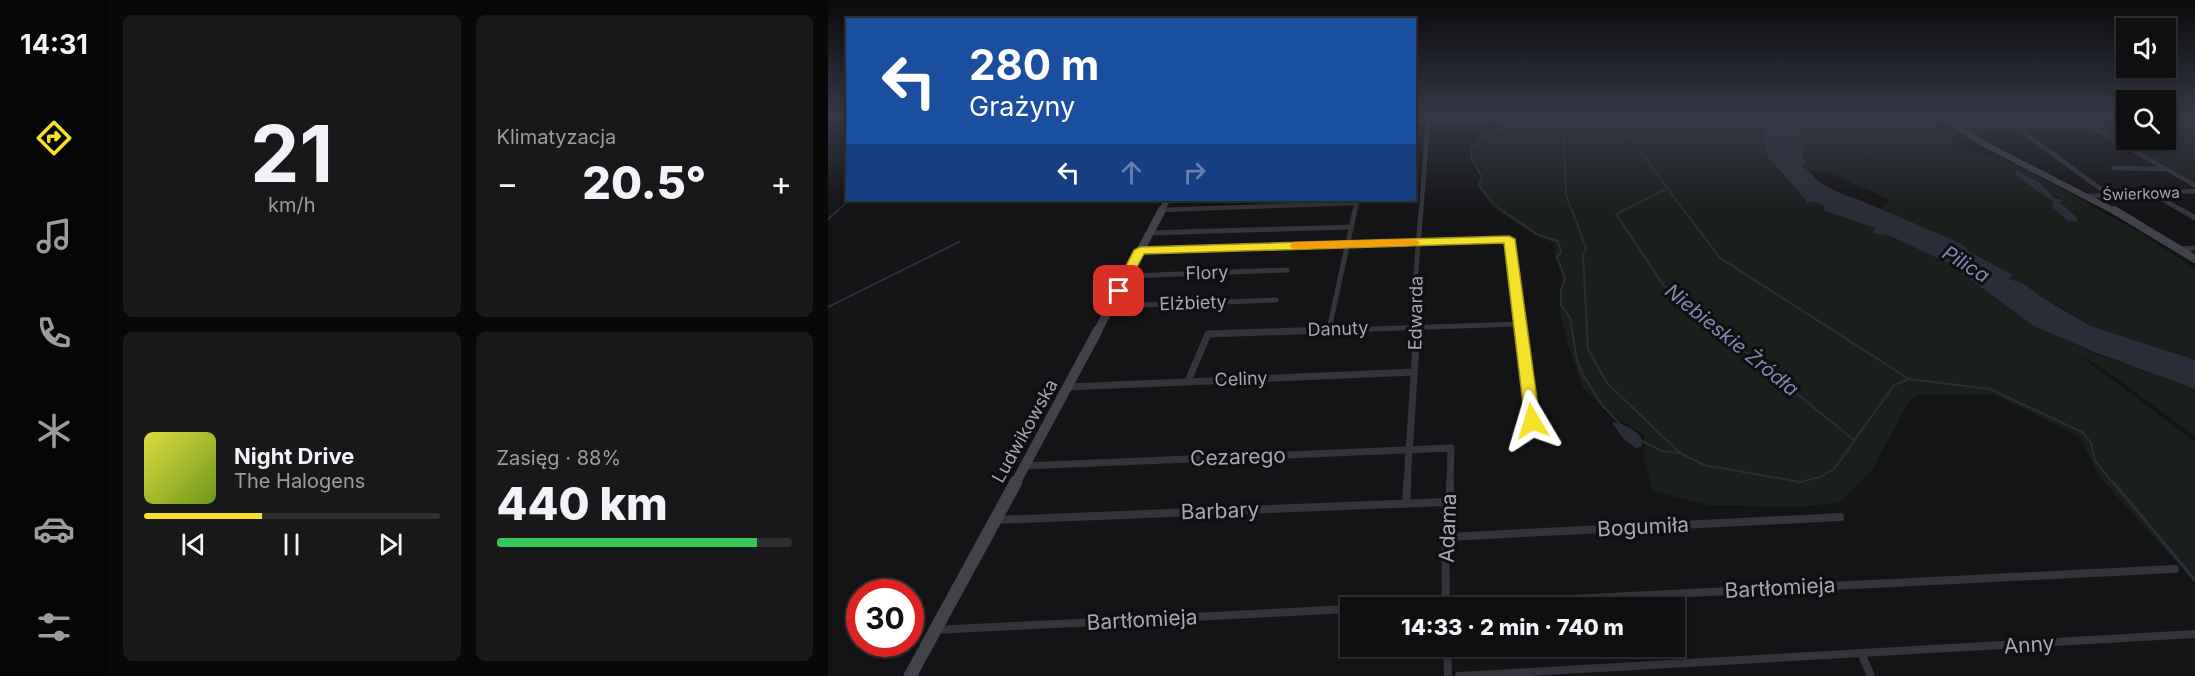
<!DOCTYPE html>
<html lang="pl">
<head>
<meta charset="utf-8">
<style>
  :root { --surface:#0f0e10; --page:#181719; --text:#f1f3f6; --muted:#9b9c9f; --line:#2f2e30; --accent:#f6e12a }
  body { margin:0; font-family:Inter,sans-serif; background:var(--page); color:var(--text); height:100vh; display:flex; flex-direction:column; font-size:22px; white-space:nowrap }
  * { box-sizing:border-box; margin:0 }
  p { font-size:20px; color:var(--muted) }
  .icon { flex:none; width:33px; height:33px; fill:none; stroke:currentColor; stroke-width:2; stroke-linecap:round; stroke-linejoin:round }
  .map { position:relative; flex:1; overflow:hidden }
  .sheet { display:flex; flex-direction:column; gap:15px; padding:15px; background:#080809; width:720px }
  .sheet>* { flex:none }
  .top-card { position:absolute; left:18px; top:18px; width:570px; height:183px; border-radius:0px; box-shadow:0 3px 9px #0003,0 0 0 2px var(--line); background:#1a4fa0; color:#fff; overflow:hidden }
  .tools { position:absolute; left:1288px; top:18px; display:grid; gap:12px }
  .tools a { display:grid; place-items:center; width:60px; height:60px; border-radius:0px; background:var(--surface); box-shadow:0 3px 9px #0003,0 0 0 2px var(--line); font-size:30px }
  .speed { position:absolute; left:18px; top:579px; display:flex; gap:12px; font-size:30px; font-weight:700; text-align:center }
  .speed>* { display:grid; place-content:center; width:78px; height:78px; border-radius:50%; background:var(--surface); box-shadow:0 3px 9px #0003,0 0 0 2px var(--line); line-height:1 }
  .speed .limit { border:9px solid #d22; background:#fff; color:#111 }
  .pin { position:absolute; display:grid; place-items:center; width:51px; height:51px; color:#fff; margin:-26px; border-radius:12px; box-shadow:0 3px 9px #0006 }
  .me { position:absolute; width:66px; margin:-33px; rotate:353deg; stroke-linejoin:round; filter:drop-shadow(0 0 4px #0008) }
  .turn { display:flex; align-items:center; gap:21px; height:126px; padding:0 24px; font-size:27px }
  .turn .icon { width:78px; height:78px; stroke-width:2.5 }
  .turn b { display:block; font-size:42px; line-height:51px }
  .lanes { display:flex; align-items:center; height:57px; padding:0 24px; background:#0003; justify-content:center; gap:30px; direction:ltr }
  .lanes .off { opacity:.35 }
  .big { font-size:45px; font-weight:800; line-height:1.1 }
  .sheet .widget { flex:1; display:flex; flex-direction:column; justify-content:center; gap:9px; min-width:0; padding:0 21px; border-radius:9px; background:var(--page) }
  .sheet .dial { align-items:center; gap:0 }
  .dial b { font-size:78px; line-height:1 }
  .song { display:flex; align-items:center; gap:18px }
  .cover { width:72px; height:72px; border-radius:9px; background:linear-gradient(135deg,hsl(60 70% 55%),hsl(80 70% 35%)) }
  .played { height:6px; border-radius:3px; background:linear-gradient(90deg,var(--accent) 40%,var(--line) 40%) }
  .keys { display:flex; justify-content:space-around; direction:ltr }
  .heat { display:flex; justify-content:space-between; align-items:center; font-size:33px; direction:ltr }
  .charge { height:9px; border-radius:4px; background:linear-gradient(90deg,#34c759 88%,var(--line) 0) }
  .sheet .tiles { flex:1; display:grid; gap:15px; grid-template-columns:repeat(2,1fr) }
  .trip { position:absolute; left:512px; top:597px; width:345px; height:60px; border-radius:0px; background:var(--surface); box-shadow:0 3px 9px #0003,0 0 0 2px var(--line); font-weight:800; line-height:60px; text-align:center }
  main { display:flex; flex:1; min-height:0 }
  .menu { display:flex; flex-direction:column; width:108px; justify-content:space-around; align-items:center; background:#060606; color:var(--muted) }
  .menu .icon { width:42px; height:42px }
  .menu .active { color:var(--accent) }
  .menu b { font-size:27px; color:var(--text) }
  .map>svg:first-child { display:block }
  .built { fill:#201f22 }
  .green { fill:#19201c; fill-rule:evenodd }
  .water { fill:#292e39 }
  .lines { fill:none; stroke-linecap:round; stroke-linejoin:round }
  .stream-far2 { stroke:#292e39; stroke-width:1.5 }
  .stream-far1 { stroke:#292e39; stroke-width:2 }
  .stream { stroke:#292e39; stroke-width:3 }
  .street-far3 { stroke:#35343a; stroke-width:4.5 }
  .street-far2 { stroke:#35343a; stroke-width:5 }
  .street-far1 { stroke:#35343a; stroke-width:7 }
  .street { stroke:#35343a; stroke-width:8 }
  .secondary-far3 { stroke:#42424a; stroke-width:6 }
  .secondary-far2 { stroke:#42424a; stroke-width:8 }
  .secondary-far1 { stroke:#42424a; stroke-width:10 }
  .secondary { stroke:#42424a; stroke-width:13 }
  .route { fill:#f6e12a; stroke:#a0921b; stroke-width:1.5 }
  .slow { fill:#f59e0b }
  .labels { text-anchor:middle; stroke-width:6; stroke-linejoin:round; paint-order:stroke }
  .far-street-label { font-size:15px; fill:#a5a6b6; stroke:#0f0e10 }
  .street-label { font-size:18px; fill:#a5a6b6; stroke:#0f0e10 }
  .water-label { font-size:20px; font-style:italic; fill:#7a8bb2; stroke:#0f0e10 }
  .near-street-label { font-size:21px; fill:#a5a6b6; stroke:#0f0e10 }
</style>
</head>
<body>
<main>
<nav class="menu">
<b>14:31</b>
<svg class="icon active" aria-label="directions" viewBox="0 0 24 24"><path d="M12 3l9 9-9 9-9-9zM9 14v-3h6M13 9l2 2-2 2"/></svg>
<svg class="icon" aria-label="music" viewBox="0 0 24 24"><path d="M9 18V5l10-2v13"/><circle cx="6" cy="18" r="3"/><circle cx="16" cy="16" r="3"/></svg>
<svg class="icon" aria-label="phone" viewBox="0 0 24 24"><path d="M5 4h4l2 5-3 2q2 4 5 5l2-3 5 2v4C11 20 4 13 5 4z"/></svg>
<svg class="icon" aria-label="climate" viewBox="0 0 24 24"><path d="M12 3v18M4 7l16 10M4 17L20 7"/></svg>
<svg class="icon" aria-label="car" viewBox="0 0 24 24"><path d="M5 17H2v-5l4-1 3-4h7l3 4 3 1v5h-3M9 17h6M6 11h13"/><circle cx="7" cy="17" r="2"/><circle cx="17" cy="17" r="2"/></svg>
<svg class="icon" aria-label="filters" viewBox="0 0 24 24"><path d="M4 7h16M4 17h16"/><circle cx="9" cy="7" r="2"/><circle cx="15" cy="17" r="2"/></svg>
</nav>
<section class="sheet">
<div class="tiles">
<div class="widget dial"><b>21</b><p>km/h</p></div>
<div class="widget"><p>Klimatyzacja</p>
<div class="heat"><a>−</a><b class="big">20.5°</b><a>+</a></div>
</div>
<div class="widget">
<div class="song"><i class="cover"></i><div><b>Night Drive</b><p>The Halogens</p></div></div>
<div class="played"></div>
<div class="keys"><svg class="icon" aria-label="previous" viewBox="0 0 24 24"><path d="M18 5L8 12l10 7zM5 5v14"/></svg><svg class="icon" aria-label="pause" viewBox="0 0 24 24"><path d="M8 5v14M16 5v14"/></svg><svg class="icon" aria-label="next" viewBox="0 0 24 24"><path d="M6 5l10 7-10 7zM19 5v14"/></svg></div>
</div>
<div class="widget"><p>Zasięg · 88%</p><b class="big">440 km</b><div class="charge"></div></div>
</div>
</section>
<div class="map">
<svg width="1367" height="676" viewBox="0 0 1367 676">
  <rect width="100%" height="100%" fill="#141315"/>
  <!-- built -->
  <path class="built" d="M1016,116h67l46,51h-84l-36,-47 10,-1z"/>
  <!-- green -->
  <g class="green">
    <path d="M686,116h250l-1,33 4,9 38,41 1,4 9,-1 8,3 2,6 50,17 -2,6 15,1 60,28 85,62 61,28 101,36v47l-90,-66 -27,-16 117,88v141l-97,-108 -18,-38 -86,-43h-61l-14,1 -9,4 -39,73 -32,31 -42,4 -90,-2 -54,-14 -9,-31 1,-24 -44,-29 -13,-16 -4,-1c-10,-28 -33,-83 -21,-111l-8,-22 -1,-14 -17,-7 -43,-27 -17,-24 4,-8 -11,-18v-13l17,-14 29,-12z"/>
    <path d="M1117,116h182v24h39v-24h29v66l-81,-46 -46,-8 -39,1 -10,3 -48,2z"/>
    <path d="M1084,117h15l17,14h7l6,4 -7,3v3c13,13 26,11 43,15 9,2 17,8 27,10l119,66 56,37v91l-104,-34 -28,-18 -22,-11 -18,-14 -14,-4 4,-4 -45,-24 -2,-4 -6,-4 -80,-33 10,-10 -64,-29h-18l-1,-3 -7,-2 7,-3 -5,-7 3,-7 -8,-16 5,-7 -6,-8 40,2 37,47h84zM1200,176c12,9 24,21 37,25l-5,1 16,19h-8l-15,-13v-7l-33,-22z"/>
  </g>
  <!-- water -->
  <g class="water">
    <path d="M936,116h33l5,10 -5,7 4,5 1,9 3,2 -3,7 5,7 -6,3c8,3 12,11 19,16 13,9 27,14 42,19l98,42 6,4 2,4 45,24 -4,4 14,4 18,14 50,29 104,34v29l-101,-37 -60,-26 -86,-63 -60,-28 -15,-1 2,-6 -50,-17 -2,-6 -8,-3 -9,1 -1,-4 -37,-41 -4,-9z"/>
    <path d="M1189,171l23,12 15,15 11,3 -6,1 17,16 1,4 -10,-1 -15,-13v-7l-33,-22 -6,-7z"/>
    <path d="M784,422c14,3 24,7 31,19l-2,6 -6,1 -13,-11z"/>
  </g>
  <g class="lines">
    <!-- stream-far2 -->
    <g class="stream-far2">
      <path d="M697,116l4,2 -3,1"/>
      <path d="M726,116l9,6 3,73 6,17"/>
      <path d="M773,116l29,22"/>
      <path d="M1338,117h3"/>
      <path d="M1290,119l9,-1"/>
      <path d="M0,121l3,1 -3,2"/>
      <path d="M804,140l53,72"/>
      <path d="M665,203l-14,-17 3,-9 -11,-18 1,-12 16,-15 28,-9"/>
      <path d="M667,205l10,7"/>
      <path d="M8,212l14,-12"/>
      <path d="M793,212l47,-24"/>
    </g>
    <!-- stream-far1 -->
    <g class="stream-far1">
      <path d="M674,210l36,25 20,6 3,11 -4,5 8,22 -4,11v15l9,13 7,43 6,14 20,31 18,19"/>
      <path d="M744,210l14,38 -3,8 5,93 19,34 73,70 24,12 96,17 20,-5 14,-8 60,-84 15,-6 81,10 92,43 9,11 4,18 19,23"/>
      <path d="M796,210l-8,4 47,71 192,156"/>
      <path d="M856,210l36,48 189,121"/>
      <path d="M0,219l10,-9"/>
      <path d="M0,307l131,-65"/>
      <path d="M814,441l20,10 17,2"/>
    </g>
    <!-- stream -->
    <path class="stream" d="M1285,482l82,98"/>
    <!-- street-far3 -->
    <g class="street-far3">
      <path d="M1188,116l11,19 82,60"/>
      <path d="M1244,116l123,69"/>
      <path d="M586,122l88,-2 3,-4"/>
      <path d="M1286,168l51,1"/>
      <path d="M1326,194l30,18"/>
      <path d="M1260,196l107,-5"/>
      <path d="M333,210l196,-7"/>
      <path d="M527,212l2,-11"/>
      <path d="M593,212l7,-90"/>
    </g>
    <!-- street-far2 -->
    <g class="street-far2">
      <path d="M1354,210l13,8"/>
      <path d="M321,233l203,-6"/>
      <path d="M1352,249l15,-1"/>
      <path d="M312,250l369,-11 12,93"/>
      <path d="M299,276l160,-6"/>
      <path d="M283,306l165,-6"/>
      <path d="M501,329l26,-119"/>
      <path d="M452,332l240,-8"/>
      <path d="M589,332l-5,-11 9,-111"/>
    </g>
    <!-- street-far1 -->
    <g class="street-far1">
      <path d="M693,330l11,91"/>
      <path d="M360,381l20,-47 118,-4"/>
      <path d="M240,387l346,-15"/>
      <path d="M196,466l427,-18 -1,36"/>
      <path d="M579,484l10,-154"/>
    </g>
    <!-- street -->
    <g class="street">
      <path d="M578,504l1,-22"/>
      <path d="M167,520l450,-18"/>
      <path d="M619,537l393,-20"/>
      <path d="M618,607l-1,-105 5,-4v-16"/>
      <path d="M558,608l789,-39"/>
      <path d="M107,630l415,-21"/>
      <path d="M619,646l1,30"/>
      <path d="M1034,655l9,21"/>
      <path d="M631,676l736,-42"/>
    </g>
    <!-- secondary-far3 -->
    <g class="secondary-far3">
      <path d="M1111,116l45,28 132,68"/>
      <path d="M333,212l6,-12"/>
    </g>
    <!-- secondary-far2 -->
    <g class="secondary-far2">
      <path d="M1286,210l81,49"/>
      <path d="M269,332l65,-122"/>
    </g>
    <!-- secondary-far1 -->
    <path class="secondary-far1" d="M187,484l83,-154"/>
    <!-- secondary -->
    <path class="secondary" d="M82,676l106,-194"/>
  </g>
  <!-- sky -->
  <linearGradient id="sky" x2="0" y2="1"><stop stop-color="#0b0a0c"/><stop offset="0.55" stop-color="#343946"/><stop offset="1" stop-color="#343946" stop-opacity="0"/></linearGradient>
  <rect width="1367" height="211" fill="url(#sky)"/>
  <!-- route -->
  <path class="route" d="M681,236l6,3 25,182 -2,4h-11l-2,-4 -21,-178 -360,11 -21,39 -4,1 -6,-3 21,-41 6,-3z"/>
  <!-- slow -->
  <path class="slow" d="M586,239l6,3 -2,3 -124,4 -5,-3 5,-4z"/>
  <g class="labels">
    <!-- far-street labels -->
    <g class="far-street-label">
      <text transform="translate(1313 194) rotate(-2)" y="5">Świerkowa</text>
    </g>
    <!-- street labels -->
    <g class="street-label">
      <text transform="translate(379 273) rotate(-2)" y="6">Flory</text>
      <text transform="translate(365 303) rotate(-2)" y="6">Elżbiety</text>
      <text transform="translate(588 313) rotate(-89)" y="6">Edwarda</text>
      <text transform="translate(510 329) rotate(-2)" y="6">Danuty</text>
      <text transform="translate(413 379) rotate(-2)" y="6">Celiny</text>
      <text transform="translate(197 431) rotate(-61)" y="6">Ludwikowska</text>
    </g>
    <!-- water labels -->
    <g class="water-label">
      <text transform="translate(1138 264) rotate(32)" y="7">Pilica</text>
      <text transform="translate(904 340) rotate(39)" y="7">Niebieskie Żródła</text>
    </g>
    <!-- near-street labels -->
    <g class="near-street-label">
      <text transform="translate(410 457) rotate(-2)" y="7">Cezarego</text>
      <text transform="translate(392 511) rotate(-2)" y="7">Barbary</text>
      <text transform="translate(815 527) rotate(-3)" y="7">Bogumiła</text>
      <text transform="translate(620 528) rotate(-88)" y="7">Adama</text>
      <text transform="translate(952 588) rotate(-3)" y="7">Bartłomieja</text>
      <text transform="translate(314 620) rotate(-3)" y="7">Bartłomieja</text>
      <text transform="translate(1201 645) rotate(-4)" y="7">Anny</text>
    </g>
  </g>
</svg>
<div class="tools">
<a><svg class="icon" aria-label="sound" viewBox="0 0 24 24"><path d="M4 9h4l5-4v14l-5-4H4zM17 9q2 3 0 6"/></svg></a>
<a><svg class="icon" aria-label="search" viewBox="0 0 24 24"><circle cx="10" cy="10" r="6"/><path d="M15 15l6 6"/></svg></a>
</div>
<div class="speed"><div class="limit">30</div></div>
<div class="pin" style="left:291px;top:291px;background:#d93025"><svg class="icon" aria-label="arrive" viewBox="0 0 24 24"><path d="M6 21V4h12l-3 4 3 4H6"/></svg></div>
<svg class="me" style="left:704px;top:421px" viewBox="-20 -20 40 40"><path d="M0-17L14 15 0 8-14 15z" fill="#f6e12a" stroke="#fff" stroke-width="4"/></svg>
<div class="trip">14:33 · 2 min · 740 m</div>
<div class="top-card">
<div class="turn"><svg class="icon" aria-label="left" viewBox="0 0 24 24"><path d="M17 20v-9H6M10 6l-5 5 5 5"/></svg><div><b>280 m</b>Grażyny</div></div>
<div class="lanes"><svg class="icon" aria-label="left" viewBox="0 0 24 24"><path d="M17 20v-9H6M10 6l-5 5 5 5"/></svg><svg class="icon off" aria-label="ahead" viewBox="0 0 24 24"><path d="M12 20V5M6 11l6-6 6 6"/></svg><svg class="icon off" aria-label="right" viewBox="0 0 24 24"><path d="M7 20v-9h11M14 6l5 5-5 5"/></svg></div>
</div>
</div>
</main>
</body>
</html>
